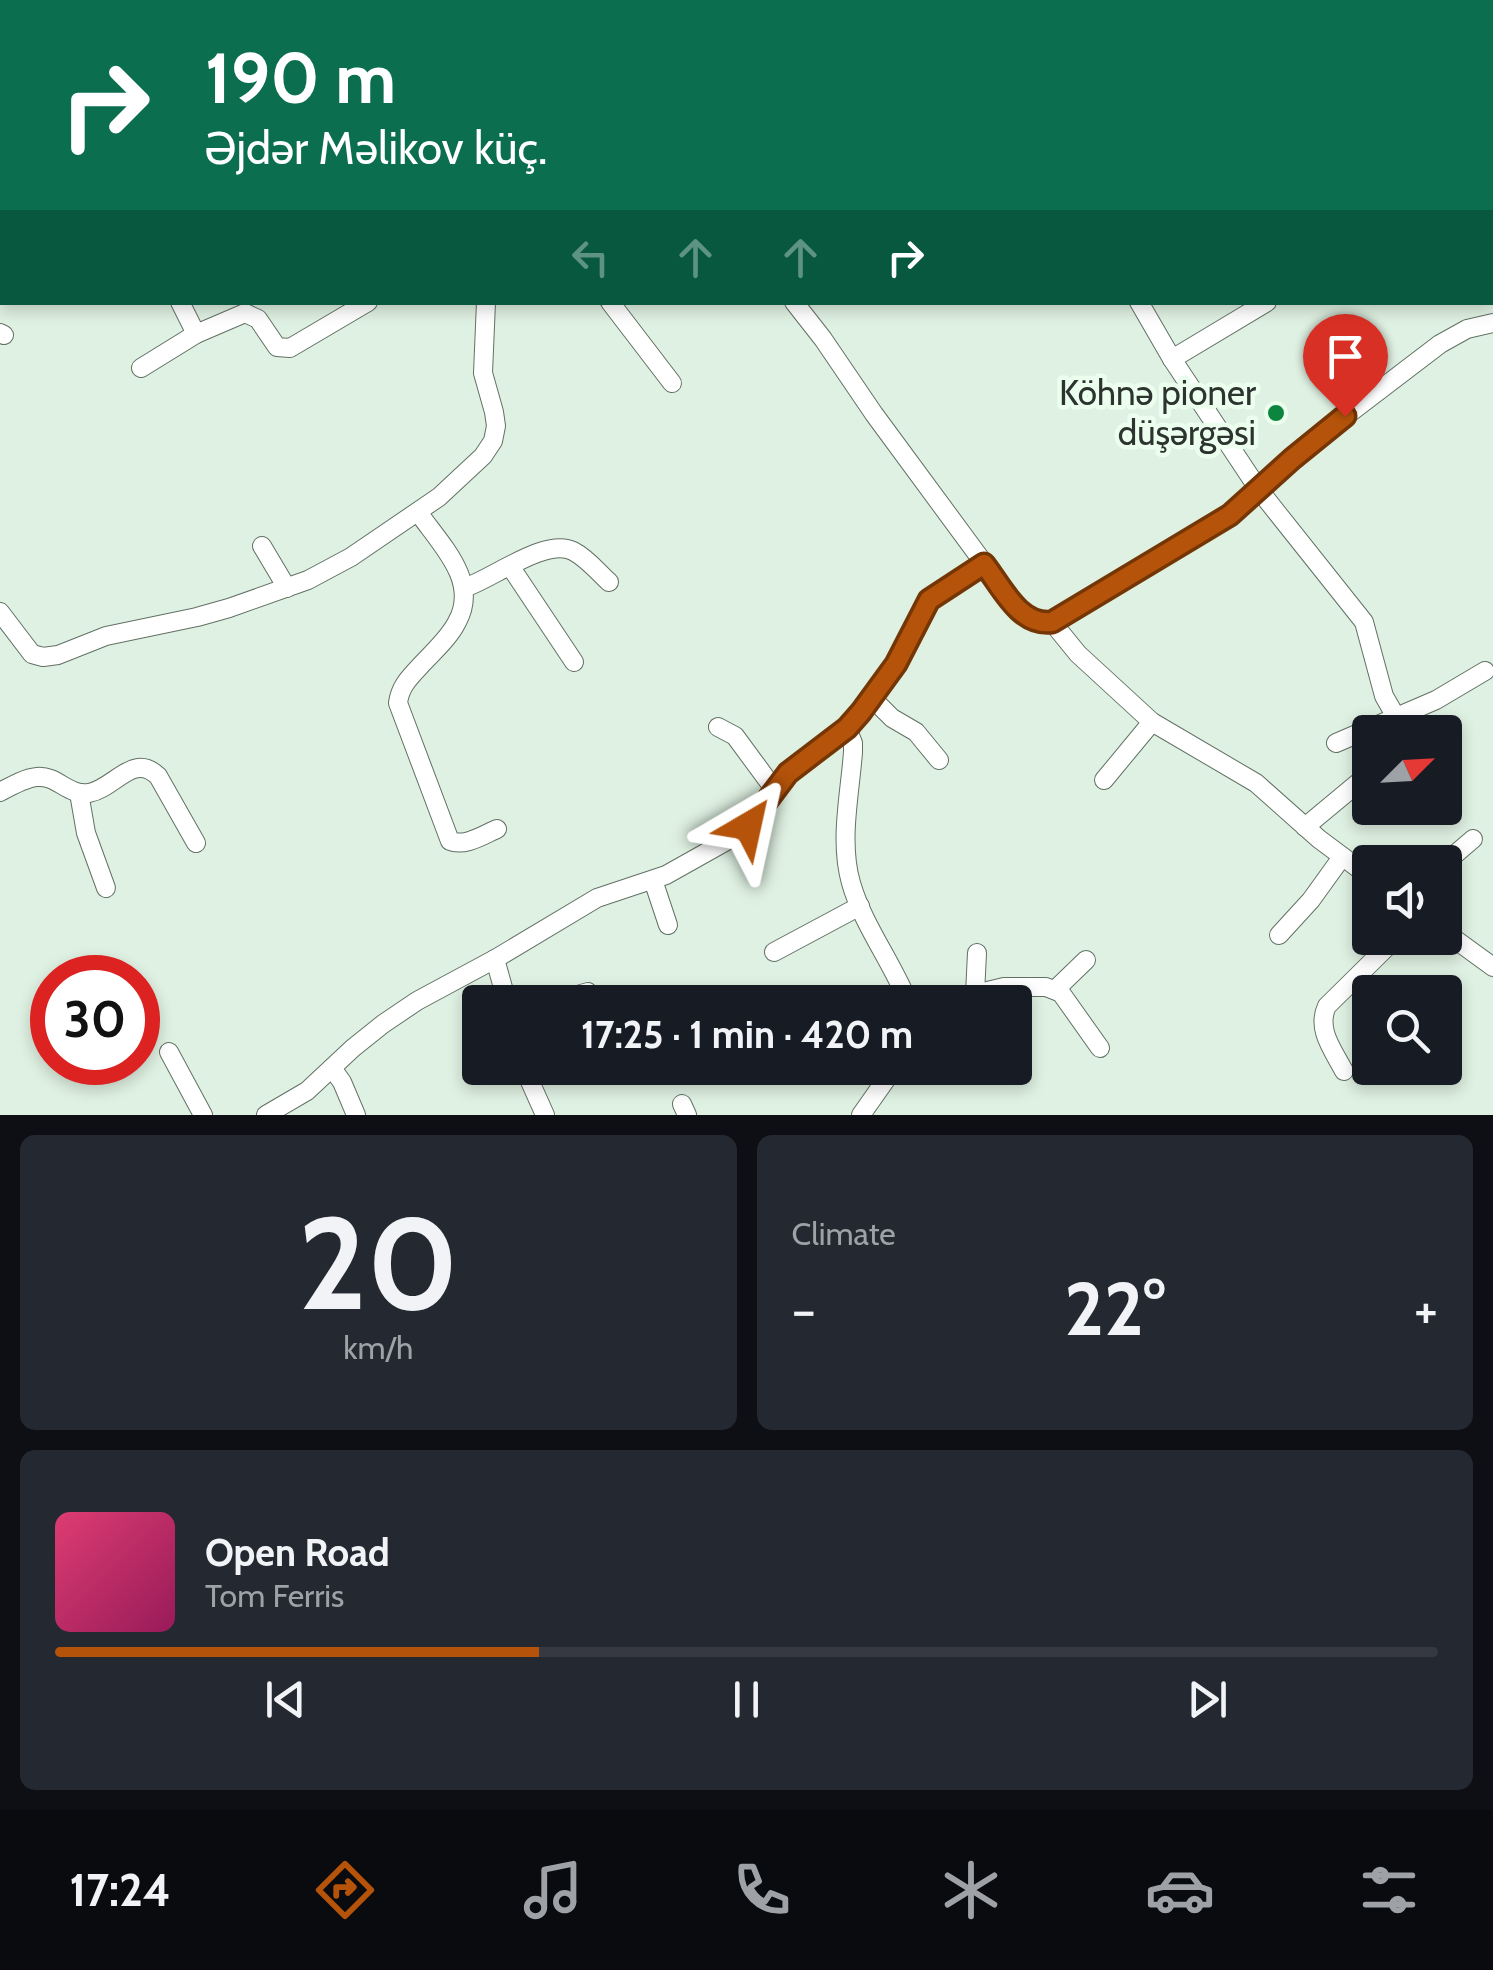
<!DOCTYPE html>
<html lang="en">
<head>
<meta charset="utf-8">
<style>
  :root { --surface:#171b24; --page:#242831; --text:#f1f3f6; --muted:#9ea1a6; --line:#363941; --accent:#b45309 }
  body { margin:0; font-family:Cabin,sans-serif; background:var(--page); color:var(--text); height:100vh; display:flex; flex-direction:column; font-size:38px; white-space:nowrap }
  * { box-sizing:border-box; margin:0 }
  p { font-size:32px; color:var(--muted) }
  .icon { flex:none; width:55px; height:55px; fill:none; stroke:currentColor; stroke-width:2; stroke-linecap:round; stroke-linejoin:round }
  .map { position:relative; height:1115px; overflow:hidden }
  .drawer { display:flex; flex-direction:column; gap:20px; padding:20px; background:#0d0f14; flex:1 }
  .drawer>* { flex:none }
  .guide { position:absolute; left:0px; top:0px; width:1495px; height:305px; box-shadow:0 5px 15px #0003; background:#0b6e4f; color:#fff; overflow:hidden }
  .needle { width:65px; rotate:66deg }
  .controls { position:absolute; left:1352px; top:715px; display:grid; gap:20px }
  .controls a { display:grid; place-items:center; width:110px; height:110px; border-radius:10px; background:var(--surface); box-shadow:0 5px 15px #0003; font-size:50px }
  .speed { position:absolute; left:30px; top:955px; display:flex; gap:20px; font-size:50px; font-weight:700; text-align:center }
  .speed>* { display:grid; place-content:center; width:130px; height:130px; border-radius:50%; background:var(--surface); box-shadow:0 5px 15px #0003; line-height:1 }
  .speed .limit { border:15px solid #d22; background:#fff; color:#111 }
  .pin { position:absolute; display:grid; place-items:center; width:85px; height:85px; color:#fff; margin:-102px -42px; border-radius:50% 50% 50% 0; rotate:-45deg; box-shadow:0 0 10px #0007 }
  .pin .icon { rotate:45deg }
  .me { position:absolute; width:110px; margin:-55px; rotate:36deg; stroke-linejoin:round; filter:drop-shadow(0 0 8px #0008) }
  .turn { display:flex; align-items:center; gap:35px; height:210px; padding:0 40px; font-size:45px }
  .turn .icon { width:130px; height:130px; stroke-width:2.5 }
  .turn b { display:block; font-size:70px; line-height:85px }
  .lanes { display:flex; align-items:center; height:95px; padding:0 40px; background:#0003; justify-content:center; gap:50px; direction:ltr }
  .lanes .off { opacity:.35 }
  .big { font-size:75px; font-weight:700; line-height:1.1 }
  .drawer .widget { flex:1; display:flex; flex-direction:column; justify-content:center; gap:15px; min-width:0; padding:0 35px; border-radius:15px; background:var(--page) }
  .drawer .dial { align-items:center; gap:0 }
  .dial b { font-size:130px; line-height:1 }
  .song { display:flex; align-items:center; gap:30px }
  .cover { width:120px; height:120px; border-radius:15px; background:linear-gradient(135deg,hsl(340 70% 55%),hsl(330 70% 35%)) }
  .played { height:10px; border-radius:5px; background:linear-gradient(90deg,var(--accent) 35%,var(--line) 35%) }
  .keys { display:flex; justify-content:space-around; direction:ltr }
  .heat { display:flex; justify-content:space-between; align-items:center; font-size:55px; direction:ltr }
  .drawer .tiles { flex:1; display:grid; gap:20px; grid-template-columns:1fr 1fr }
  .widget:last-child { grid-column:span 2 }
  .trip { position:absolute; left:462px; top:985px; width:570px; height:100px; border-radius:10px; background:var(--surface); box-shadow:0 5px 15px #0003; font-weight:700; line-height:100px; text-align:center }
  .tabs { display:flex; height:160px; justify-content:space-around; align-items:center; background:#090b0e; color:var(--muted) }
  .tabs .icon { width:70px; height:70px }
  .tabs .selected { color:var(--accent) }
  .tabs b { font-size:45px; color:var(--text) }
  .map>svg:first-child { display:block }
  .lines { fill:none; stroke-linecap:round; stroke-linejoin:round }
  .minor-casing { stroke:#617164; stroke-width:20 }
  .minor { stroke:#fff; stroke-width:18 }
  .route-casing { stroke:#753606; stroke-width:25 }
  .route { stroke:#b45309; stroke-width:18 }
  .poi-dot { fill:#0c853f; stroke:#ecffef; stroke-width:4 }
  .labels { text-anchor:middle; stroke-width:9; stroke-linejoin:round; paint-order:stroke }
  .poi-label { font-size:35px; fill:#2d342f; stroke:#ecffef; text-anchor:end }
</style>
</head>
<body>
<div class="map">
<svg width="1493" height="1115" viewBox="0 0 1493 1115">
  <rect width="100%" height="100%" fill="#dff1e2"/>
  <g class="lines">
    <defs>
      <g id="minor">
        <path d="M8,0l1,2"/>
        <path d="M371,0l4,2"/>
        <path d="M1312,2l3,-2"/>
        <path d="M0,167l2,-2"/>
        <path d="M180,302l16,32"/>
        <path d="M610,302l62,81"/>
        <path d="M794,302l29,37 51,75 137,186 21,21 20,1"/>
        <path d="M1139,302l33,57 87,131 105,132 20,74 12,21"/>
        <path d="M0,333l4,2"/>
        <path d="M1172,359l95,-57"/>
        <path d="M141,368l55,-34 49,-21 13,6 19,28 13,1 78,-46"/>
        <path d="M418,512c22,32 62,69 39,110 -8,16 -23,29 -35,42 -12,13 -22,22 -24,39l52,138c15,6 33,-6 47,-12"/>
        <path d="M262,546l25,42"/>
        <path d="M510,566l64,96"/>
        <path d="M464,588c28,-9 82,-51 109,-37 14,7 25,21 36,31"/>
        <path d="M0,612l32,42 11,3 15,-2 48,-19 91,-19 32,-9 79,-28 43,-23 88,-60 44,-41 10,-15 3,-15 -2,-14 -11,-39 3,-71"/>
        <path d="M1052,622l178,-107 88,-78 122,-93 27,-15 26,-6"/>
        <path d="M1052,622l26,32 74,68 104,61 63,56 51,38"/>
        <path d="M872,698l20,20 24,14 23,28"/>
        <path d="M718,727l17,9 39,53"/>
        <path d="M847,728l6,15v9c-3,42 -14,89 -2,131 12,42 41,79 57,119"/>
        <path d="M1336,743l100,-43 49,-29"/>
        <path d="M1104,780l48,-58"/>
        <path d="M0,792c11,-6 25,-14 37,-15 20,-2 31,19 52,16 26,-5 44,-41 69,-17l38,67"/>
        <path d="M79,793l7,40 20,55"/>
        <path d="M1305,827l65,-54"/>
        <path d="M1445,863l28,-24"/>
        <path d="M653,880l15,45"/>
        <path d="M1445,932l48,35"/>
        <path d="M1279,935l32,-35 31,-43"/>
        <path d="M774,952l86,-46"/>
        <path d="M495,959l12,43"/>
        <path d="M1055,990l31,-30"/>
        <path d="M975,994l2,-41"/>
        <path d="M553,1002l35,-10"/>
        <path d="M915,1002l60,-8 29,-7h42l15,6 39,55"/>
        <path d="M169,1052l34,63"/>
        <path d="M332,1068l10,14 14,33"/>
        <path d="M524,1068l21,47"/>
        <path d="M1344,1071c-11,-21 -28,-42 -17,-65l69,-68"/>
        <path d="M682,1104l5,11"/>
        <path d="M266,1115l41,-24 46,-43 30,-24 34,-23 78,-42 102,-61 69,-23 66,-37 16,-12 40,-53 59,-45 14,-15 34,-49 34,-64 55,-37"/>
        <path d="M861,1115l33,-47"/>
      </g>
    </defs>
    <!-- minor casing -->
    <use href="#minor" class="minor-casing"/>
    <!-- minor -->
    <use href="#minor" class="minor"/>
  </g>
  <g class="lines">
    <defs>
      <path id="route" d="M748,826l40,-53 59,-45 14,-16 35,-48 33,-64 55,-36c18,23 35,62 68,58l178,-107 62,-56 53,-43"/>
    </defs>
    <!-- route casing -->
    <use href="#route" class="route-casing"/>
    <!-- route -->
    <use href="#route" class="route"/>
  </g>
  <!-- markers -->
  <circle class="poi-dot" cx="1276" cy="413" r="10"/>
  <g class="labels">
    <!-- poi labels -->
    <g class="poi-label">
      <text x="1256" y="405">Köhnə pioner<tspan x="1256" dy="40">düşərgəsi</tspan></text>
    </g>
  </g>
</svg>
<div class="controls">
<a><svg class="needle" viewBox="-14 -14 28 28"><path d="M0-13l5 13h-10z" fill="#e53935"/><path d="M0 13l5-13h-10z" fill="#9ea1a6"/></svg></a>
<a><svg class="icon" aria-label="sound" viewBox="0 0 24 24"><path d="M4 9h4l5-4v14l-5-4H4zM17 9q2 3 0 6"/></svg></a>
<a><svg class="icon" aria-label="search" viewBox="0 0 24 24"><circle cx="10" cy="10" r="6"/><path d="M15 15l6 6"/></svg></a>
</div>
<div class="speed"><div class="limit">30</div></div>
<div class="pin" style="left:1345px;top:416px;background:#d93025"><svg class="icon" aria-label="arrive" viewBox="0 0 24 24"><path d="M6 21V4h12l-3 4 3 4H6"/></svg></div>
<svg class="me" style="left:748px;top:826px" viewBox="-20 -20 40 40"><path d="M0-17L14 15 0 8-14 15z" fill="#b45309" stroke="#fff" stroke-width="4"/></svg>
<div class="trip">17:25 · 1 min · 420 m</div>
<div class="guide">
<div class="turn"><svg class="icon" aria-label="right" viewBox="0 0 24 24"><path d="M7 20v-9h11M14 6l5 5-5 5"/></svg><div><b>190 m</b>Əjdər Məlikov küç.</div></div>
<div class="lanes"><svg class="icon off" aria-label="left" viewBox="0 0 24 24"><path d="M17 20v-9H6M10 6l-5 5 5 5"/></svg><svg class="icon off" aria-label="ahead" viewBox="0 0 24 24"><path d="M12 20V5M6 11l6-6 6 6"/></svg><svg class="icon off" aria-label="ahead" viewBox="0 0 24 24"><path d="M12 20V5M6 11l6-6 6 6"/></svg><svg class="icon" aria-label="right" viewBox="0 0 24 24"><path d="M7 20v-9h11M14 6l5 5-5 5"/></svg></div>
</div>
</div>
<section class="drawer">
<div class="tiles">
<div class="widget dial"><b>20</b><p>km/h</p></div>
<div class="widget"><p>Climate</p>
<div class="heat"><a>−</a><b class="big">22°</b><a>+</a></div>
</div>
<div class="widget">
<div class="song"><i class="cover"></i><div><b>Open Road</b><p>Tom Ferris</p></div></div>
<div class="played"></div>
<div class="keys"><svg class="icon" aria-label="previous" viewBox="0 0 24 24"><path d="M18 5L8 12l10 7zM5 5v14"/></svg><svg class="icon" aria-label="pause" viewBox="0 0 24 24"><path d="M8 5v14M16 5v14"/></svg><svg class="icon" aria-label="next" viewBox="0 0 24 24"><path d="M6 5l10 7-10 7zM19 5v14"/></svg></div>
</div>
</div>
</section>
<nav class="tabs">
<b>17:24</b>
<svg class="icon selected" aria-label="directions" viewBox="0 0 24 24"><path d="M12 3l9 9-9 9-9-9zM9 14v-3h6M13 9l2 2-2 2"/></svg>
<svg class="icon" aria-label="music" viewBox="0 0 24 24"><path d="M9 18V5l10-2v13"/><circle cx="6" cy="18" r="3"/><circle cx="16" cy="16" r="3"/></svg>
<svg class="icon" aria-label="phone" viewBox="0 0 24 24"><path d="M5 4h4l2 5-3 2q2 4 5 5l2-3 5 2v4C11 20 4 13 5 4z"/></svg>
<svg class="icon" aria-label="climate" viewBox="0 0 24 24"><path d="M12 3v18M4 7l16 10M4 17L20 7"/></svg>
<svg class="icon" aria-label="car" viewBox="0 0 24 24"><path d="M5 17H2v-5l4-1 3-4h7l3 4 3 1v5h-3M9 17h6M6 11h13"/><circle cx="7" cy="17" r="2"/><circle cx="17" cy="17" r="2"/></svg>
<svg class="icon" aria-label="filters" viewBox="0 0 24 24"><path d="M4 7h16M4 17h16"/><circle cx="9" cy="7" r="2"/><circle cx="15" cy="17" r="2"/></svg>
</nav>
</body>
</html>
